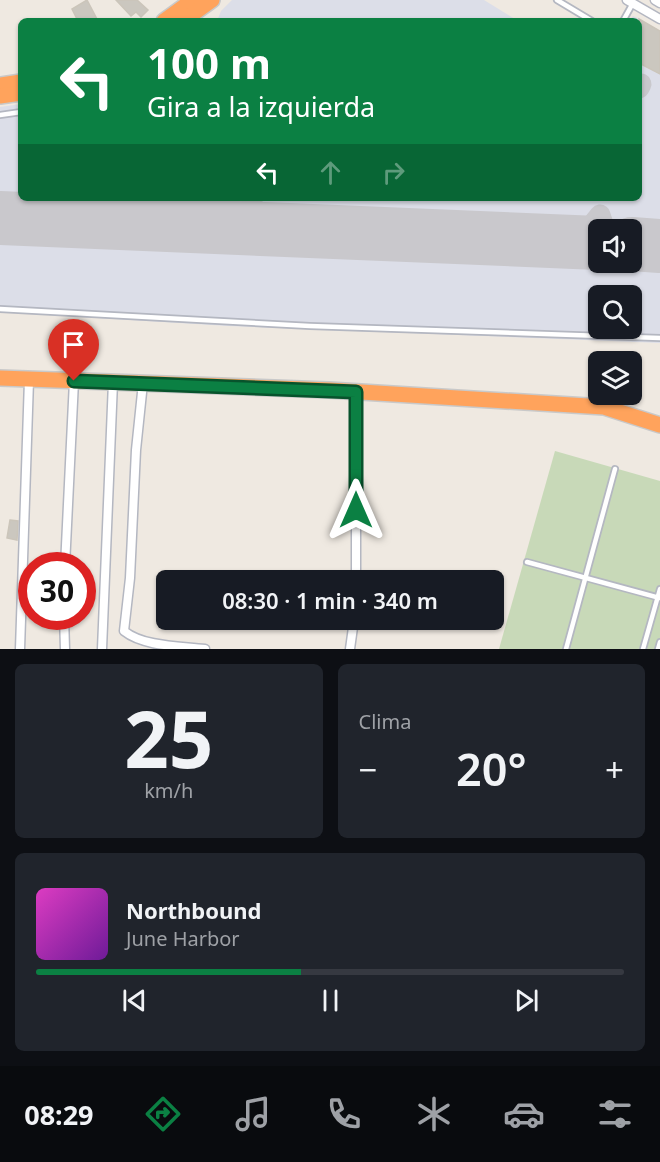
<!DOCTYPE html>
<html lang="es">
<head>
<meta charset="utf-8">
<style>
  :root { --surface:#171b24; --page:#20242c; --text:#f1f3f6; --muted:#9ea1a6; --line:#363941; --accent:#0b8043 }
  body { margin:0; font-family:"Noto Sans",sans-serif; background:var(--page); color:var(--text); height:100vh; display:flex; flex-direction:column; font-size:22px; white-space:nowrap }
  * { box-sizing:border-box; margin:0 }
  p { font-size:20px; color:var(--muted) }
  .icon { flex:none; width:33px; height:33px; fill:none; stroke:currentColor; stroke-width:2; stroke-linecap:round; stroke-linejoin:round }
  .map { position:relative; height:649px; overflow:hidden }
  .panel { display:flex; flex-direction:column; gap:15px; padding:15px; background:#0d0f14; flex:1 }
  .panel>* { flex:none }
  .banner { position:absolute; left:18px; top:18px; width:624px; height:183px; border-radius:9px; box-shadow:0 2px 4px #0004; background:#0b8043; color:#fff; overflow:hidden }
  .tools { position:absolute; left:588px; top:219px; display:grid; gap:12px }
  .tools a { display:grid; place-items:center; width:54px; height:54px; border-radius:9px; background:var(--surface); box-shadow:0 2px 4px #0004; font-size:30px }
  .speed { position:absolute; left:18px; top:552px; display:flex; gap:12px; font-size:30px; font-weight:700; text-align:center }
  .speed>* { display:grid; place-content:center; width:78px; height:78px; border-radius:50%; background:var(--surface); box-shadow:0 2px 4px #0004; line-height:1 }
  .speed .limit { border:9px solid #d22; background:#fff; color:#111 }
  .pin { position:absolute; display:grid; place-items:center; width:51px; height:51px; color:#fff; margin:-62px -26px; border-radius:50% 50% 50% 0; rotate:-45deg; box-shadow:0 0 6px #0007 }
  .pin .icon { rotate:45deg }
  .me { position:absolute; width:66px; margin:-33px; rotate:0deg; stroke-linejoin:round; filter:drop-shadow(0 0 4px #0008) }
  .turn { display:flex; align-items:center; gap:21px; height:126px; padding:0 30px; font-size:27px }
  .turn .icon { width:78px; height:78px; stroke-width:2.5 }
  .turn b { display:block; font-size:42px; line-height:51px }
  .lanes { display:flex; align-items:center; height:57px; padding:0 30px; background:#0003; justify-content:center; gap:30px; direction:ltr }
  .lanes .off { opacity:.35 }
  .big { font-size:45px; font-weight:600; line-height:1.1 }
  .panel .tile { flex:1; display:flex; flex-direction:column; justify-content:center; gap:9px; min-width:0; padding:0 21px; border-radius:9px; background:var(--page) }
  .panel .dial { align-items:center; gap:0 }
  .dial b { font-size:78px; line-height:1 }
  .song { display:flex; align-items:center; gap:18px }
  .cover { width:72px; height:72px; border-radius:9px; background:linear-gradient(135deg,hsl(310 70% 55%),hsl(280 70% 35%)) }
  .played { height:6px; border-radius:3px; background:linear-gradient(90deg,var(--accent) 45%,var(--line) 45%) }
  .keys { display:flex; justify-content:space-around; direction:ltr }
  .heat { display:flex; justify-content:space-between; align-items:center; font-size:33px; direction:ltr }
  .panel .tiles { flex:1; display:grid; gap:15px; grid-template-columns:1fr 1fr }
  .tile:last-child { grid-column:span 2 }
  .trip { position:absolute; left:156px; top:570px; width:348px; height:60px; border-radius:9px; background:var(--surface); box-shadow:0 2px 4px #0004; font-weight:600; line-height:60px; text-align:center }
  .tab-bar { display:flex; height:96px; justify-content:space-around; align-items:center; background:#090b0e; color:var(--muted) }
  .tab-bar .icon { width:42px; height:42px }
  .tab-bar .selected { color:var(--accent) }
  .tab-bar b { font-size:27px; color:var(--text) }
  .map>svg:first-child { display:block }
  .airport { fill:#dcdee8; fill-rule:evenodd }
  .cemetery { fill:#c8d9b8 }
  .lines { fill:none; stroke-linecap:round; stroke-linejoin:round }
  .taxiway { stroke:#c9c8cc; stroke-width:21 }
  .runway { stroke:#c9c8cc; stroke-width:54 }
  .building { fill:#cbc7bf; stroke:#cbc5ba; stroke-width:1.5 }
  .lane-casing { stroke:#b4b7c1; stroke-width:8 }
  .street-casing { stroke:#b4b7c1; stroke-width:11 }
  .highway-casing { stroke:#c9c9c9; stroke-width:18 }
  .lane { stroke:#fff; stroke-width:4.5 }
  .street { stroke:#fff; stroke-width:8 }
  .highway { stroke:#ffa35c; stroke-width:15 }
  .route-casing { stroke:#07532c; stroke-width:15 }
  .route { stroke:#0b8043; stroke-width:10 }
</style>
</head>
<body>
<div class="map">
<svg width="660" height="649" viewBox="0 0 660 649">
  <rect width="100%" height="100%" fill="#efe9e1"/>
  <!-- airport -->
  <g class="airport">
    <path d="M232,0h252l34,21h-301l4,-10z"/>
    <path d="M633,16l27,15v312l-432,-17 -228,-14v-205l21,-3v94h618v-177h-9zM598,230h34v32h-34zM598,296h34v32h-34z"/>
  </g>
  <!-- cemetery -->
  <path class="cemetery" d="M555,451l105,30v168h-161z"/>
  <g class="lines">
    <!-- taxiway -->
    <g class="taxiway">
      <path d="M639,88l2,-4"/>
      <path d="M252,229v-31"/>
      <path d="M573,242l11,-7 16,-20 5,15"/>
    </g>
    <!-- runway -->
    <g class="runway">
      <path d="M0,218l598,25"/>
      <path d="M632,244l28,2"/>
    </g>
  </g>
  <!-- building -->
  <g class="building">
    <path d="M87,0l11,21h-20l-6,-12z"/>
    <path d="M116,0h21l11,10 -7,7 -5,-5 -5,4z"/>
    <path d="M639,19l21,12v43l-21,-11z"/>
    <path d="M10,520l8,1 -1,19 -10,-2z"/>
  </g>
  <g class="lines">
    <defs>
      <g id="lane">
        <path d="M557,0l35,21"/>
        <path d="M623,21l10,-18"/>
        <path d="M0,115l21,-3"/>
        <path d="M0,309l310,17 350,12"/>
        <path d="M527,562l133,36"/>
        <path d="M566,649l49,-180"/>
        <path d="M643,649l17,-60"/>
        <path d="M658,649l2,-7"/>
      </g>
      <g id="street">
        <path d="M627,0l33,19"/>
        <path d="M655,0l5,3"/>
        <path d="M143,383l-7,67 -6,128 -6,53c20,16 57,15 81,18"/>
        <path d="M356,392v188"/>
        <path d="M65,566l9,-185"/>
        <path d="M64,616l1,33"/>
        <path d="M20,649l9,-269"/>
        <path d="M102,649l11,-267"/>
        <path d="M350,649l4,-29"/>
      </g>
      <g id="highway">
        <path d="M164,21l29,-21"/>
        <path d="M183,21l29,-21"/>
        <path d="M0,85l21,-3"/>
        <path d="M0,96l21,-3"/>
        <path d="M0,378l329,12 275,17 56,18"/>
      </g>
    </defs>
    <!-- lane casing -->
    <use href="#lane" class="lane-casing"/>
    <!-- street casing -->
    <use href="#street" class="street-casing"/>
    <!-- highway casing -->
    <use href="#highway" class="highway-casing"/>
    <!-- lane -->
    <use href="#lane" class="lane"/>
    <!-- street -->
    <use href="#street" class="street"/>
    <!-- highway -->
    <use href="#highway" class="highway"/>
  </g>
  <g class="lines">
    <defs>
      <path id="route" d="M74,381l282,11v118"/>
    </defs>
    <!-- route casing -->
    <use href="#route" class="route-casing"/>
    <!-- route -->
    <use href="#route" class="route"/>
  </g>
</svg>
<div class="tools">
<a><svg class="icon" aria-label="sound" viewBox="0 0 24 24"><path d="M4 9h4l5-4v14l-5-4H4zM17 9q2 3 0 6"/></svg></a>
<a><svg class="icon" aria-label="search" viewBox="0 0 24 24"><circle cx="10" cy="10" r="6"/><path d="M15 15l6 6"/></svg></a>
<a><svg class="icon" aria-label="layers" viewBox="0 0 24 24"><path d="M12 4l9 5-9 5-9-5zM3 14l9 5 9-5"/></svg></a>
</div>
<div class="speed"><div class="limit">30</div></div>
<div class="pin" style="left:74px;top:381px;background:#d93025"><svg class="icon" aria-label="arrive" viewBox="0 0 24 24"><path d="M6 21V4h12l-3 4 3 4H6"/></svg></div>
<svg class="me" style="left:356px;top:510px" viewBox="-20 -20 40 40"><path d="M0-17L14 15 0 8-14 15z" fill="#0b8043" stroke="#fff" stroke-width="4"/></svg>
<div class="trip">08:30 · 1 min · 340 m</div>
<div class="banner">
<div class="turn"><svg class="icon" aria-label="left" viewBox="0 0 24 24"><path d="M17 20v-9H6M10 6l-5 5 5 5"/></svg><div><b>100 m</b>Gira a la izquierda</div></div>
<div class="lanes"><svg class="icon" aria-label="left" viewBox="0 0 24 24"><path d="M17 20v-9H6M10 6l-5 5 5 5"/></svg><svg class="icon off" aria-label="ahead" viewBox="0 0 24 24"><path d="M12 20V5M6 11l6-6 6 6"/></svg><svg class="icon off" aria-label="right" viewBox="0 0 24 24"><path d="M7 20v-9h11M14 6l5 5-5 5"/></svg></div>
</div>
</div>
<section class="panel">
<div class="tiles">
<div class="tile dial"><b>25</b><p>km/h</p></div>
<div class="tile"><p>Clima</p>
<div class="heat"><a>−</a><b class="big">20°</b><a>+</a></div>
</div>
<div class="tile">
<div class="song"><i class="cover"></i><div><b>Northbound</b><p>June Harbor</p></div></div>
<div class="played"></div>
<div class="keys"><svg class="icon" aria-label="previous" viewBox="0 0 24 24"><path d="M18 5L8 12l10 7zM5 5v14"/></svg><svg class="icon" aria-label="pause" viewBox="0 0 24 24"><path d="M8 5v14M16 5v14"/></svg><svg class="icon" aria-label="next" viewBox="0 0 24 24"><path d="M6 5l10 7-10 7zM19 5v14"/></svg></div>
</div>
</div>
</section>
<nav class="tab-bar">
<b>08:29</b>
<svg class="icon selected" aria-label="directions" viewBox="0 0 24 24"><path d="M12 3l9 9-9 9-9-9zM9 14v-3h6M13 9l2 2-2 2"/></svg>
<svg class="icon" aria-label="music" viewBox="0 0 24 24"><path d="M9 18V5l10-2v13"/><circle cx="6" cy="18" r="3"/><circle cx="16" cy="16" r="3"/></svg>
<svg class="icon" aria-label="phone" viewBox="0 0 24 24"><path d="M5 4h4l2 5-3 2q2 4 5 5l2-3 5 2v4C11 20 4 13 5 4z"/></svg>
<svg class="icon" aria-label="climate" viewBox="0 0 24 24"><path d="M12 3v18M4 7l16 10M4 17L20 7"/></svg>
<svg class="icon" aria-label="car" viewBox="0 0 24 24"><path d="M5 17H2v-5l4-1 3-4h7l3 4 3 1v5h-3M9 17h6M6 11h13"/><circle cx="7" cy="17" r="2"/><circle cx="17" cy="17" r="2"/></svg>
<svg class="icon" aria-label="filters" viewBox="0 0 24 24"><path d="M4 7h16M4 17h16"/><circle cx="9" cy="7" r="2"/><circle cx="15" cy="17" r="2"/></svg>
</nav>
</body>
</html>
